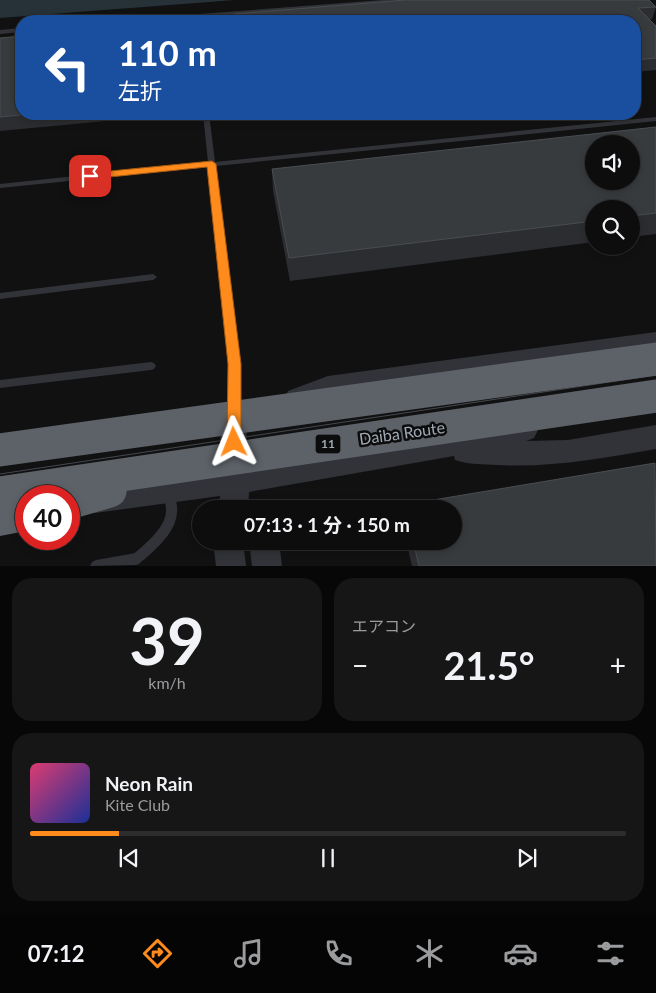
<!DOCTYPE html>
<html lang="ja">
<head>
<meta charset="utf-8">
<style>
  :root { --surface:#0d0d0e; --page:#161617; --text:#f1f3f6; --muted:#9a9c9e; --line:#2d2d2e; --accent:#ff8b1c }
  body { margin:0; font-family:Lato,"Noto Sans JP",sans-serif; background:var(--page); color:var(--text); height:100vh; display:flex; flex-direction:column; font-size:19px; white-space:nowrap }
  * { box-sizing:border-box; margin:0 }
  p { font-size:16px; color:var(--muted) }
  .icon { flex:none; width:28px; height:28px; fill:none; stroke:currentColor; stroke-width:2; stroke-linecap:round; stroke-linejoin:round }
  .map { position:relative; height:566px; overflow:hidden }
  .drawer { display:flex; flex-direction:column; gap:12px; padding:12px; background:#070708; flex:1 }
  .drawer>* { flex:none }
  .guide { position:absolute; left:15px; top:15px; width:626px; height:105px; border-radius:20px; box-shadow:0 2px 8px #0003,0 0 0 1px var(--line); background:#1a4fa0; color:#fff; overflow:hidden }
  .fabs { position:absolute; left:585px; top:135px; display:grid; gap:10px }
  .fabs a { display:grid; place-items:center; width:55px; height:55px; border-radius:50%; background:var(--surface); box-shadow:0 2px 8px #0003,0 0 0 1px var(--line); font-size:25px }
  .speed { position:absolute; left:15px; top:485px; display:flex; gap:10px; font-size:25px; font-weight:700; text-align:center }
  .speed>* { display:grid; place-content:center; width:65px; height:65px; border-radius:50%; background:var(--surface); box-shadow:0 2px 8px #0003,0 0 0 1px var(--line); line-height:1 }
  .speed .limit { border:8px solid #d22; background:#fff; color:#111 }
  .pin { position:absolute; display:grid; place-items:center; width:42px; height:42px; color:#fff; margin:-21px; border-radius:10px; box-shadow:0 2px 8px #0006 }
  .me { position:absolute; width:55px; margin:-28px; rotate:358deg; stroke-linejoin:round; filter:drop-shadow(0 0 4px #0008) }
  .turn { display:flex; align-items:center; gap:18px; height:105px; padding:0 20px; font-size:22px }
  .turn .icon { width:65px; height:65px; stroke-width:2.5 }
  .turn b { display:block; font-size:35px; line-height:42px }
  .big { font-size:38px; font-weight:700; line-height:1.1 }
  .drawer .widget { flex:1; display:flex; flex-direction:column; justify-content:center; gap:8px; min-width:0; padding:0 18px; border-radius:20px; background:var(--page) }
  .drawer .dial { align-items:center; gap:0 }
  .dial b { font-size:65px; line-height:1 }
  .song { display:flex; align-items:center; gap:15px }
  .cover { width:60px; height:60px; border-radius:8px; background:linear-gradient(135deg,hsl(340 70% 55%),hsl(230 70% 35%)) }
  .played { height:5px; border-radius:2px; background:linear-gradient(90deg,var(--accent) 15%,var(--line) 15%) }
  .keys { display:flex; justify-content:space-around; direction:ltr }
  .heat { display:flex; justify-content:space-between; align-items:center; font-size:28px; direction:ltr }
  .drawer .tiles { flex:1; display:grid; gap:12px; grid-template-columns:1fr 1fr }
  .widget:last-child { grid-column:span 2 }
  .trip { position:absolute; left:192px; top:500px; width:270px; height:50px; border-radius:25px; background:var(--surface); box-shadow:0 2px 8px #0003,0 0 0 1px var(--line); font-weight:700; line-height:50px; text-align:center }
  .menu { display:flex; height:80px; justify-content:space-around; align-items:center; background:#050506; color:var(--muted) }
  .menu .icon { width:35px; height:35px }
  .menu .on { color:var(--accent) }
  .menu b { font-size:22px; color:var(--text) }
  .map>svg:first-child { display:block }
  .water { fill:#263237 }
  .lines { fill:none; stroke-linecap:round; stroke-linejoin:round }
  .service { fill:#313338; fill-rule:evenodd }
  .tertiary { fill:#313338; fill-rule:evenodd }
  .motorway { fill:#5d6269; fill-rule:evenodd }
  .tram { stroke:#44484d; stroke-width:1 }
  .service-bridge { stroke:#313338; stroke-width:11 }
  .motorway-bridge { stroke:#5d6269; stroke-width:33 }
  .wall { fill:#2c2d30 }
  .building { fill:#383b3e; stroke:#494c51; fill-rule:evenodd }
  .route { fill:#ff8b1c; stroke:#a65a12 }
  .labels { text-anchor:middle; stroke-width:5; stroke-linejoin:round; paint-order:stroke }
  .shield { fill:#0c0c0d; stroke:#747b82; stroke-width:1 }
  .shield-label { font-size:12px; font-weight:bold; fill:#a1aab4 }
  .near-street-label { font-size:16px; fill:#a1aab4; stroke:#0c0c0d }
</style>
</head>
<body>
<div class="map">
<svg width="656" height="566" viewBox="0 0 656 566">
  <rect width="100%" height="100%" fill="#111112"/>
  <!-- water -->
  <path class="water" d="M0,0h235l-235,18z"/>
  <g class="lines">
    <!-- service -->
    <g class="service">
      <path d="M382,0h24l-3,2 -250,19h-22l3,-2z"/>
      <path d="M21,28v4l-21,2v-4z"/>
      <path d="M203,114h6l6,48 441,-45v4l-440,45 24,198 -2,48 -1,3 -4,1 -4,-1 -1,-3 2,-48 -22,-197 -208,21v-4l208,-22z"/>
      <path d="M153,274l4,3 -4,3 -153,19v-6z"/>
      <path d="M151,362l3,1 2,3 -2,3 -3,1 -151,18v-8z"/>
      <path d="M136,553l4,2 2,4 -2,4 -4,2 -46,1 2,-4 4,-2z"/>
    </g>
    <!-- tertiary -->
    <g class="tertiary">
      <path d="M656,332v20l-326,45 -33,13 -9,-3 -4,-8 4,-8 40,-15z"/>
      <path d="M233,410l9,4 4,8 3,44 116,-18 160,-30 9,4 4,8 -4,8 -8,3 42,-1 88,-15v24c-53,9 -105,19 -159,16 -14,-1 -28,0 -42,-5l-1,-4 -205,36 -1,17h-30l2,-13 -125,17 -10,-4 -4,-10 4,-10 10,-4 126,-15 -1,-48 4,-8z"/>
      <path d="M213,541h30l3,25h-30z"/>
      <path d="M249,541h30l3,25h-30z"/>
    </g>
    <!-- motorway -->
    <path class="motorway" d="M26,497v34l-26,5v-34z"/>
    <!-- tram -->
    <g class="tram">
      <path d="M0,474l656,-99"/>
      <path d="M0,494l656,-103"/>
    </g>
    <!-- service-bridge -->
    <path class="service-bridge" d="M136,559c30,-24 52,-48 20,-81"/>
    <!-- motorway-bridge -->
    <g class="motorway-bridge">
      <path d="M0,450l656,-91"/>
      <path d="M0,493l656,-97"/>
      <path d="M69,503l41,-12"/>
    </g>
  </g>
  <!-- wall -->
  <g class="wall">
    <path d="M656,7l-4,12 -3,1 7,6v44l-21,2v-51h-401v-7z"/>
    <path d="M0,38l21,76h117v4l-138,13z"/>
    <path d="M656,127v107l-25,3v-28h-37v33l-304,39 -17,-90 -1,-22z"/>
    <path d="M655,463l1,103h-244l-6,-25h48v-32h-51v-4z"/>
  </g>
  <!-- building -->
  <g class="building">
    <path d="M406,0h243l7,7 -18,1 18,18v32l-21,2v-39h-400l-1,-7z"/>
    <path d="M21,36v78h9l-30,3v-79z"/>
    <path d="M656,127v86l-25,3v-7h-37v12l-305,37 -17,-89zM594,144h37v37h-37z"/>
    <path d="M655,463l1,103h-237l-6,-25h41v-32h-50l-1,-4z"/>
  </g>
  <!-- route -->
  <path class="route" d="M212,161l4,3 25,200v78l-2,4 -5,2 -5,-2 -2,-4 1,-78 -21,-197 -117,12 -5,-3 5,-3z"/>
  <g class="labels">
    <!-- shield labels -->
    <rect class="shield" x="315.5" y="434.5" width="25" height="19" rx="4"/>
    <g class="shield-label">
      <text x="328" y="448">11</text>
    </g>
    <!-- near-street labels -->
    <g class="near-street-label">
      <text transform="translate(402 433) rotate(-8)" y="6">Daiba Route</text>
    </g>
  </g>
</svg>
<div class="fabs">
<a><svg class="icon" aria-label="sound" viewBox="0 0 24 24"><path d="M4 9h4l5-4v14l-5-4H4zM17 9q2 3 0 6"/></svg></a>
<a><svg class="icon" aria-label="search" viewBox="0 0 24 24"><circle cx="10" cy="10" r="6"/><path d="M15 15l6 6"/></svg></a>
</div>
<div class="speed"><div class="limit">40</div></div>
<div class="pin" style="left:90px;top:176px;background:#d93025"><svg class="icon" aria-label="arrive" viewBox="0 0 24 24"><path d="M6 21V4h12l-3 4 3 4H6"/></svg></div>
<svg class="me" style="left:234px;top:442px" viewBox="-20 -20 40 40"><path d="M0-17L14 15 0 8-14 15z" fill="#ff8b1c" stroke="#fff" stroke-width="4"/></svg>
<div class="trip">07:13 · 1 分 · 150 m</div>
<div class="guide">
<div class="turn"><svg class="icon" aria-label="left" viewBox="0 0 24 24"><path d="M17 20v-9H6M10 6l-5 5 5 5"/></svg><div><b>110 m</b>左折</div></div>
</div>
</div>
<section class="drawer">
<div class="tiles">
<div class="widget dial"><b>39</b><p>km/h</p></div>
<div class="widget"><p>エアコン</p>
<div class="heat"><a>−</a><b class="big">21.5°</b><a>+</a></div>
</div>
<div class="widget">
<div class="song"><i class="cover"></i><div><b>Neon Rain</b><p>Kite Club</p></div></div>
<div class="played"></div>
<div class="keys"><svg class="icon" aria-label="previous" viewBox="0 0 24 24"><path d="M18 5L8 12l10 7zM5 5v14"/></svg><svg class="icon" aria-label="pause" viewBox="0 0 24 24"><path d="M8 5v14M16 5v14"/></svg><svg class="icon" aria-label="next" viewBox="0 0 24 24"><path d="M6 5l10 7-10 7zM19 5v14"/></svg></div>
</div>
</div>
</section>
<nav class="menu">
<b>07:12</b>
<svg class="icon on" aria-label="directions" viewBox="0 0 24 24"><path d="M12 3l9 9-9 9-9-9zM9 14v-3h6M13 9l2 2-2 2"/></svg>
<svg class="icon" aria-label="music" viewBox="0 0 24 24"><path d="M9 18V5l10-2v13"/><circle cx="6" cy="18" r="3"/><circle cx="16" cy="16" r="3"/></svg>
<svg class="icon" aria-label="phone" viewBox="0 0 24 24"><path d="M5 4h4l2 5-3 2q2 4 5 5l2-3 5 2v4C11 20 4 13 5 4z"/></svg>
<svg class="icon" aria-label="climate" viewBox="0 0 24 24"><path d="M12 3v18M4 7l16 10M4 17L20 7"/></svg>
<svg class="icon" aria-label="car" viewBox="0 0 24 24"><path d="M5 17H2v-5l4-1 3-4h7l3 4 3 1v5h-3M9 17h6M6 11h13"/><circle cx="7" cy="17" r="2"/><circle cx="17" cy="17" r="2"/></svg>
<svg class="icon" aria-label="filters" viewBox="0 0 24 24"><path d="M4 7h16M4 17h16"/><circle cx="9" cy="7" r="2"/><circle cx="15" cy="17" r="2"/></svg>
</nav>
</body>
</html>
